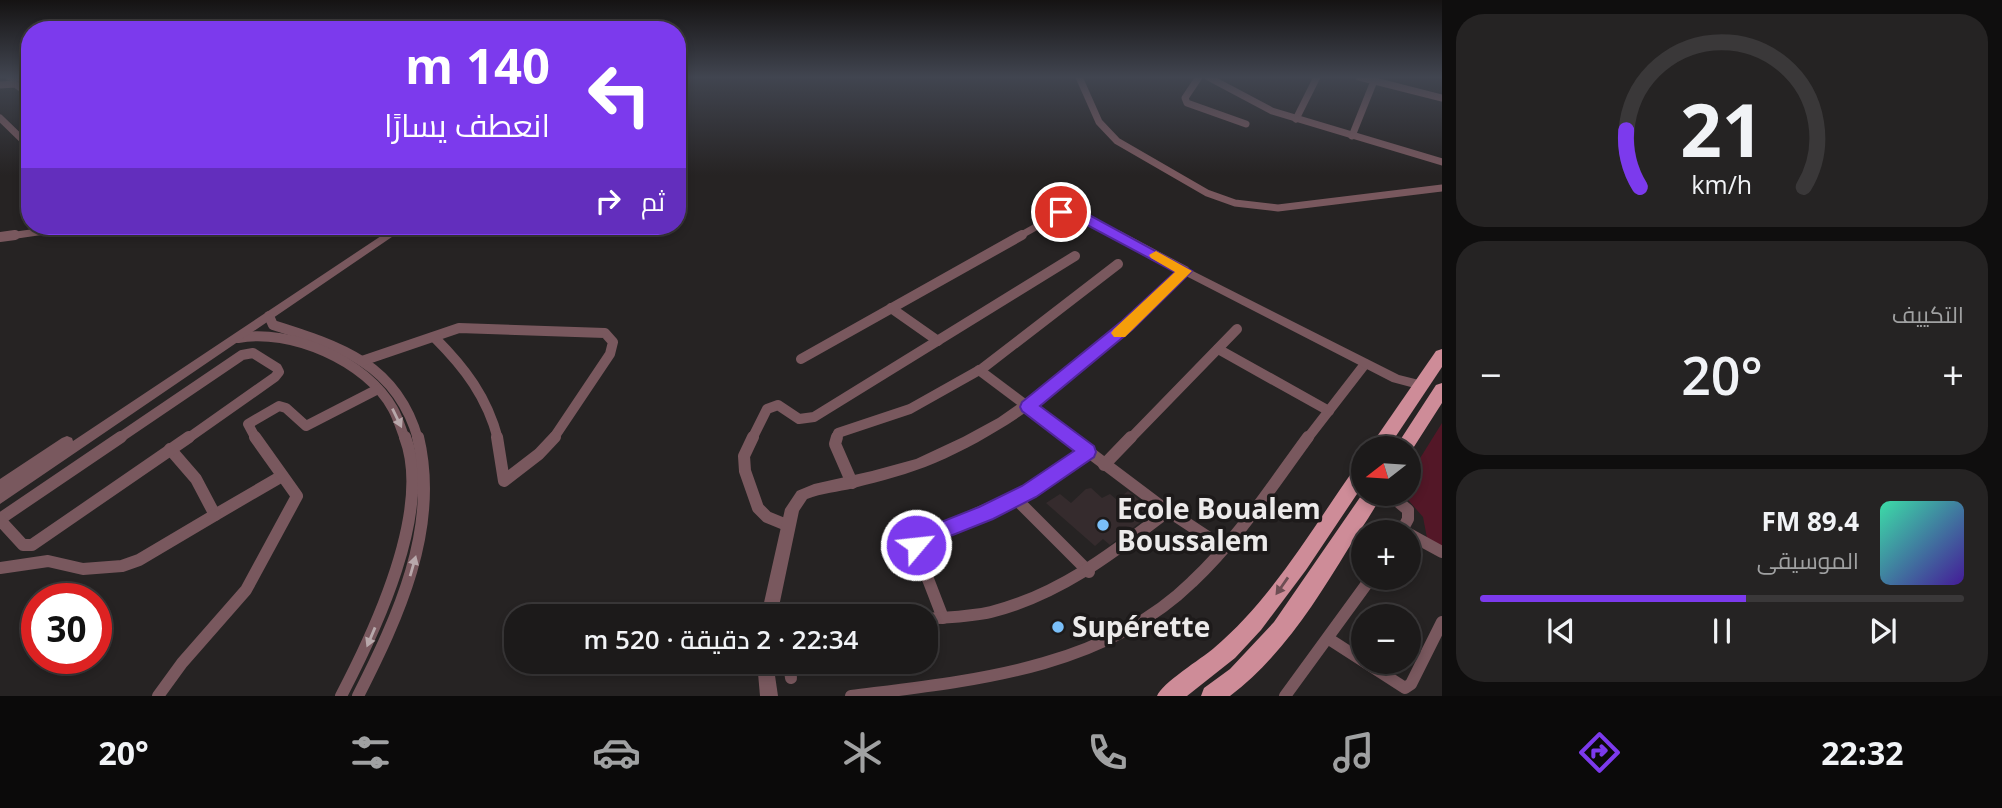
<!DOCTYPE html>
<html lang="ar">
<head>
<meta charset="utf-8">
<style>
  :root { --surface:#1c1a1a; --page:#252323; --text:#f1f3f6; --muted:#a0a1a2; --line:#3a3839; --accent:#7c3aed }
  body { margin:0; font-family:"Open Sans",Cairo,sans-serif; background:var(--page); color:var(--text); direction:rtl; height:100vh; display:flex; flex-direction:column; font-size:26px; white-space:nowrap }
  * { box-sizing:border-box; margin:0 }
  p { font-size:23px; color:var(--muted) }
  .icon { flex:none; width:38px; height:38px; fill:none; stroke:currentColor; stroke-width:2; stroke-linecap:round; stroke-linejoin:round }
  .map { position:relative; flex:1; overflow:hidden; direction:ltr }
  .panel { display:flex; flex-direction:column; gap:14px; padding:14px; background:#0f0e0e; width:560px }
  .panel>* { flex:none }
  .banner { position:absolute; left:21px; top:21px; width:665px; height:214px; border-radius:28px; box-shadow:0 4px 10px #0003,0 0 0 2px var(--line); direction:rtl; background:#7c3aed; color:#fff; overflow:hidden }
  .needle { width:46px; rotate:253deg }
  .buttons { position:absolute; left:1351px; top:436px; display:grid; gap:14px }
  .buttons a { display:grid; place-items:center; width:70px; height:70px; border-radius:50%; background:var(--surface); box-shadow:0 4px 10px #0003,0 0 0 2px var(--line); font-size:35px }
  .speed { position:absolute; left:21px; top:583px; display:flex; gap:14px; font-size:35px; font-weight:700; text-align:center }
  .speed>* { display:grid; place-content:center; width:91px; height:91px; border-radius:50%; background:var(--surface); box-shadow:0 4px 10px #0003,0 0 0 2px var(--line); line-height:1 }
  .speed .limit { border:10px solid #d22; background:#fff; color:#111 }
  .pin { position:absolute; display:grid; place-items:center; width:60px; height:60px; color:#fff; margin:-30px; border:4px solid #fff; border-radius:50%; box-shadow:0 2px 7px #0007 }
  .me { position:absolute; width:77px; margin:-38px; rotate:62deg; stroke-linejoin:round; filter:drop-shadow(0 0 5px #0008) }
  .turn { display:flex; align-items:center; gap:24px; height:147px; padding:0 21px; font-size:32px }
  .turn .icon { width:91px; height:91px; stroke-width:2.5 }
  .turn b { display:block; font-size:49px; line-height:60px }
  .then { display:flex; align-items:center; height:66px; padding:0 21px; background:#0003; gap:14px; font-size:26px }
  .big { font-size:52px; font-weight:600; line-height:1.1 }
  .panel .tile { flex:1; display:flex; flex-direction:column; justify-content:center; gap:10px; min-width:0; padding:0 24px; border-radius:28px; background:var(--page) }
  .panel .dial { align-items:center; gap:0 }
  .dial svg { height:182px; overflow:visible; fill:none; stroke:var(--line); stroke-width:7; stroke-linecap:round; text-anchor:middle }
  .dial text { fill:var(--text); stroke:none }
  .song { display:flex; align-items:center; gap:21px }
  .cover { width:84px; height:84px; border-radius:10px; background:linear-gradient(135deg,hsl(160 70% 55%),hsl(260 70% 35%)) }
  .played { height:7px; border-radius:4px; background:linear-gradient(90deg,var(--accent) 55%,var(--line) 55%) }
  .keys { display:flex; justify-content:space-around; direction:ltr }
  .heat { display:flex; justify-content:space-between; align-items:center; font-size:38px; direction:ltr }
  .trip { position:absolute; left:504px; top:604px; width:434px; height:70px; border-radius:28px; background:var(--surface); box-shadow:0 4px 10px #0003,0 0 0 2px var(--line); font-weight:600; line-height:70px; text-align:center; direction:rtl }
  .menu { display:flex; height:112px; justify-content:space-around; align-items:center; background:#0b0a0a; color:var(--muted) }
  .menu .icon { width:49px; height:49px }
  .menu .current { color:var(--accent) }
  .menu b { font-size:32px; color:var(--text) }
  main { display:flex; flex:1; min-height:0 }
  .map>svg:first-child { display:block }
  .built { fill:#352b2d }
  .green { fill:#531727 }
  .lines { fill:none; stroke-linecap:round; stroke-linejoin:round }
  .minor-far2 { stroke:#79585e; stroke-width:7 }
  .minor-far1 { stroke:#79585e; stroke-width:10 }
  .minor { stroke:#79585e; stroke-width:12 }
  .tertiary { fill:#79585e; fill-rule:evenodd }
  .primary { fill:#ce8c98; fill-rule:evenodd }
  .oneway { fill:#b8a8ab }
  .oneway2 { fill:#6d4d53 }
  .route { fill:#7c3aed; stroke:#51269a; stroke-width:2 }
  .slow { fill:#f59e0b }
  .poi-dot { fill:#7abff8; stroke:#1d1a1a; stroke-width:2.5 }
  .labels { text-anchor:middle; stroke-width:7; stroke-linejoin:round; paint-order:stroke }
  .near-poi-label { font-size:28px; font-weight:bold; fill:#eceaea; stroke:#1d1a1a; text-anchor:start }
</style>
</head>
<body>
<main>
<section class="panel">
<div class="tile dial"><svg viewBox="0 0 100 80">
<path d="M14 69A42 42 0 1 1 86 69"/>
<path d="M14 69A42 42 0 0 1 8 44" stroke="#7c3aed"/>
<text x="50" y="56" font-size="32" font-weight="700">21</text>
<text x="50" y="72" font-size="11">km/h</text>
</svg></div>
<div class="tile"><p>التكييف</p>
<div class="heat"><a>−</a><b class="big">20°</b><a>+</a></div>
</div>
<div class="tile">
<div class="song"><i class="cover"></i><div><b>89.4 FM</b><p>الموسيقى</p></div></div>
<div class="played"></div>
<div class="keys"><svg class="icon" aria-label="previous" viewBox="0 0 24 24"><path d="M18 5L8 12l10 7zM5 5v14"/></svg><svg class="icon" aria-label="pause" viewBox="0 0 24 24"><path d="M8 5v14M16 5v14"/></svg><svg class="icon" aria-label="next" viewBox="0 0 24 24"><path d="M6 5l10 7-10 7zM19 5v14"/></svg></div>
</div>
</section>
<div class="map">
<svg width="1442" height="696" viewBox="0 0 1442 696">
  <rect width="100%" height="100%" fill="#262323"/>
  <!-- built -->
  <g class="built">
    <path d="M500,226h58l-3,9 -36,-1 -12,-2z"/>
    <path d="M1091,488l11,10 8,-4 7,6 11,-9 26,21 -44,33 -7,-6 -8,7 -49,-43 14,-9 11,9 15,-14z"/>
  </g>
  <!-- green -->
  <path class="green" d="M1442,423v123l-15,-8 -4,-21 -20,-23h6v-18z"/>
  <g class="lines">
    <!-- minor-far2 -->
    <g class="minor-far2">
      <path d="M9,77l21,2"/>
      <path d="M1079,77l20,45 18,19 90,52 28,10 43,5 164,-20"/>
      <path d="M1199,77l-14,21 2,5 59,21"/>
      <path d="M1208,77l64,34 170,51"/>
      <path d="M1359,77l83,21"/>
      <path d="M0,85l15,-1 15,11"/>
      <path d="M0,118l30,29"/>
      <path d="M1296,119l21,-42"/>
      <path d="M1352,136l22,-55"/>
      <path d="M376,226l8,4"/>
      <path d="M3,237l76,-11"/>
      <path d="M1018,237l46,-26 14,3 42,23"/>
    </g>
    <!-- minor-far1 -->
    <g class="minor-far1">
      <path d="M1117,235l68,36"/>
      <path d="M0,237l15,-2"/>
      <path d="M891,308l47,33"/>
      <path d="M269,316l4,9c67,21 124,39 145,114"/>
      <path d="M238,338c52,-10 129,23 155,71 5,9 8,20 12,30"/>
      <path d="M435,338c30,30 52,59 63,101"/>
      <path d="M1218,349l111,62"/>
      <path d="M801,359l221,-124"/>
      <path d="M362,361l97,-33 146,5 8,9 -3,12 -57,85"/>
      <path d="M979,370l92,69"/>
      <path d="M118,439l124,-84 11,-2 24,15 2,4 -4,5 -88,62"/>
      <path d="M256,439l-8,-15 31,-18 7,2 20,18 72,-37"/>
      <path d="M752,439l15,-30 11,-4 21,14 15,-2 261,-161"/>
      <path d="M836,439l2,-6 72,-24 73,-41 135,-104"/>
      <path d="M1130,439l107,-110"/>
      <path d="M1307,439l58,-75"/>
    </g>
    <!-- minor -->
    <g class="minor">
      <path d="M497,437l7,44 35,-27 16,-17"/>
      <path d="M753,437l-9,19 1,15 13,37 9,9 22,9"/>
      <path d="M837,437l-2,7 17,39"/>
      <path d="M1069,437l93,70 61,40"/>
      <path d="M170,449l26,30 19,36 67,-39"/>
      <path d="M1104,465l27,-28"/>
      <path d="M1389,494l19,16v9l-7,13"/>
      <path d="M1016,499l73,73"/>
      <path d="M0,519l121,-82"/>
      <path d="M0,520l23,25h9l157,-108"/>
      <path d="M1409,534l33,18"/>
      <path d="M0,568l48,-7 35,8 39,-3 17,-6 76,-45"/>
      <path d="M943,618l-27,-70 2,-8 109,-49 60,-40"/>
      <path d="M926,619c22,-2 43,-2 65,-7 68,-17 122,-59 177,-101"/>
      <path d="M1329,639l76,49 6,-4 31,-62"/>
      <path d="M789,662l2,16"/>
      <path d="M158,696l24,-33 64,-73 51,-94 -42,-59"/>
      <path d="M341,696c34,-65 92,-186 64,-259"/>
      <path d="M358,696c40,-79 82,-168 60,-259"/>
      <path d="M851,696c118,-15 251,-26 341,-114 45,-42 80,-96 116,-145"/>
      <path d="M1285,696l86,-118"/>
    </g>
    <!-- tertiary -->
    <g class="tertiary">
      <path d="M396,226h12l-408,278v-25l62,-41 5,-2 5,2 1,3z"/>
      <path d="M1185,267l214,108 28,7 1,3 -1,3 -5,2 -30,-8 -206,-106c-76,72 -153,145 -251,187 -26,11 -54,18 -81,25 -16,4 -32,5 -47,11l-8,12 -22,105h-16l24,-107 12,-18 17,-7 58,-13 44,-12 47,-22 35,-19 64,-45 59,-50 60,-55z"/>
      <path d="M757,662h16l5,34h-18z"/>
    </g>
    <!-- primary -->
    <g class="primary">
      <path d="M1442,349v18l-54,81h-19l67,-97z"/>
      <path d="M1442,383v20l-32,50 -1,-5h-14l41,-63z"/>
      <path d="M1363,463v22l-57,85 -45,60 -26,28 -48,38h-30c5,-13 44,-37 57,-48 59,-50 99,-121 143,-183z"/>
      <path d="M1363,493l19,1c-9,19 -23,37 -34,55 -33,54 -67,108 -118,147h-29l3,-8 26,-19 44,-47z"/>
    </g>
  </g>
  <!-- one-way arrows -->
  <defs><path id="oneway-solid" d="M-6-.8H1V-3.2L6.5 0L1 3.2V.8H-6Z" transform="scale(1.75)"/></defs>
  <g class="oneway">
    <use href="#oneway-solid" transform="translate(397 418) rotate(64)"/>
    <use href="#oneway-solid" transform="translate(413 566) rotate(-74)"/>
    <use href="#oneway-solid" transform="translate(371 637) rotate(113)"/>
  </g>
  <use class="oneway2" href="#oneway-solid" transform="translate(1282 586) rotate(125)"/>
  <!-- sky -->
  <linearGradient id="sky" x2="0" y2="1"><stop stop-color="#151313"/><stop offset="0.44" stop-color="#414550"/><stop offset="1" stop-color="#414550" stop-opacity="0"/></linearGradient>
  <rect width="1442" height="175" fill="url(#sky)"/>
  <!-- route -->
  <path class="route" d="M1061,207l21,4 110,60 -59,58 -93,77 54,40 2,6 -2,5 -58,40 -43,22 -68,27 -2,5 -7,3 -7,-3 -3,-6 5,-11 68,-27 43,-21 52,-35 -52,-40 -2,-4 2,-5 100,-81 53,-49 -101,-54 -17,-4v-5z"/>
  <!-- slow -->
  <path class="slow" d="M1156,251l36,20 -67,66h-11l-3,-4 3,-4 61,-57 -24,-14 -2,-3z"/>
  <!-- markers -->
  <g class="poi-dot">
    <circle cx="1103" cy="525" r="7"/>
    <circle cx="1058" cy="627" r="7"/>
  </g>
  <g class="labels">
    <!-- near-poi labels -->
    <g class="near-poi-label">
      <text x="1117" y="519">Ecole Boualem<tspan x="1117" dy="32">Boussalem</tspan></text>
      <text x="1072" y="637">Supérette</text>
    </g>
  </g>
</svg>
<div class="buttons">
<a><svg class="needle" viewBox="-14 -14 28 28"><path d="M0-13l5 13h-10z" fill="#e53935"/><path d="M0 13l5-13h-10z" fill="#a0a1a2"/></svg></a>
<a>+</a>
<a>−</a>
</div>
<div class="speed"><div class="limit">30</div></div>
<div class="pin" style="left:1061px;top:212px;background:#d93025"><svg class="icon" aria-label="arrive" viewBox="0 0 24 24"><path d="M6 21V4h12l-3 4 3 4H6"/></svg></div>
<svg class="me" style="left:916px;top:545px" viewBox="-20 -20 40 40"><circle r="17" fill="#7c3aed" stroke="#fff" stroke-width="3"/><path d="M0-11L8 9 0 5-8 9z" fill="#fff"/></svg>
<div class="trip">22:34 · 2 دقيقة · 520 m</div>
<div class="banner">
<div class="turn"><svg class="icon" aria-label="left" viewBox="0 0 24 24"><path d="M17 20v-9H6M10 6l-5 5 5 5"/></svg><div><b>140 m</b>انعطف يسارًا</div></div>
<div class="then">ثم<svg class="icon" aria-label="right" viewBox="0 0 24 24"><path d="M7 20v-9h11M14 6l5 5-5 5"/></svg></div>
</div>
</div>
</main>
<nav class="menu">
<b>22:32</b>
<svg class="icon current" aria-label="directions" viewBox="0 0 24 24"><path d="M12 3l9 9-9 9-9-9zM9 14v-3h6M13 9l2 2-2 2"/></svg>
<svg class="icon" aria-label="music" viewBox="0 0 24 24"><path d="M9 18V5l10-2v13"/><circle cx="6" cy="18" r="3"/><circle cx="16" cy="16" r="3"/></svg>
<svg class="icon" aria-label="phone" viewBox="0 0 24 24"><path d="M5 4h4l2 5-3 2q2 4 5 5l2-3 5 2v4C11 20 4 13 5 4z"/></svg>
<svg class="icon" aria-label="climate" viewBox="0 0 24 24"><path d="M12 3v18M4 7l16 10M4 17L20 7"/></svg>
<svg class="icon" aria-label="car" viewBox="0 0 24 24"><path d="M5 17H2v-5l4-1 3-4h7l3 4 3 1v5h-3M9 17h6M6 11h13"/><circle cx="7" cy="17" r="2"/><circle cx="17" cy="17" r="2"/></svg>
<svg class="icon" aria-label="filters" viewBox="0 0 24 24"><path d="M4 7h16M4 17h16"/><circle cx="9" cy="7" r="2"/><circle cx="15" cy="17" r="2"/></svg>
<b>20°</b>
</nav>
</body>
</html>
